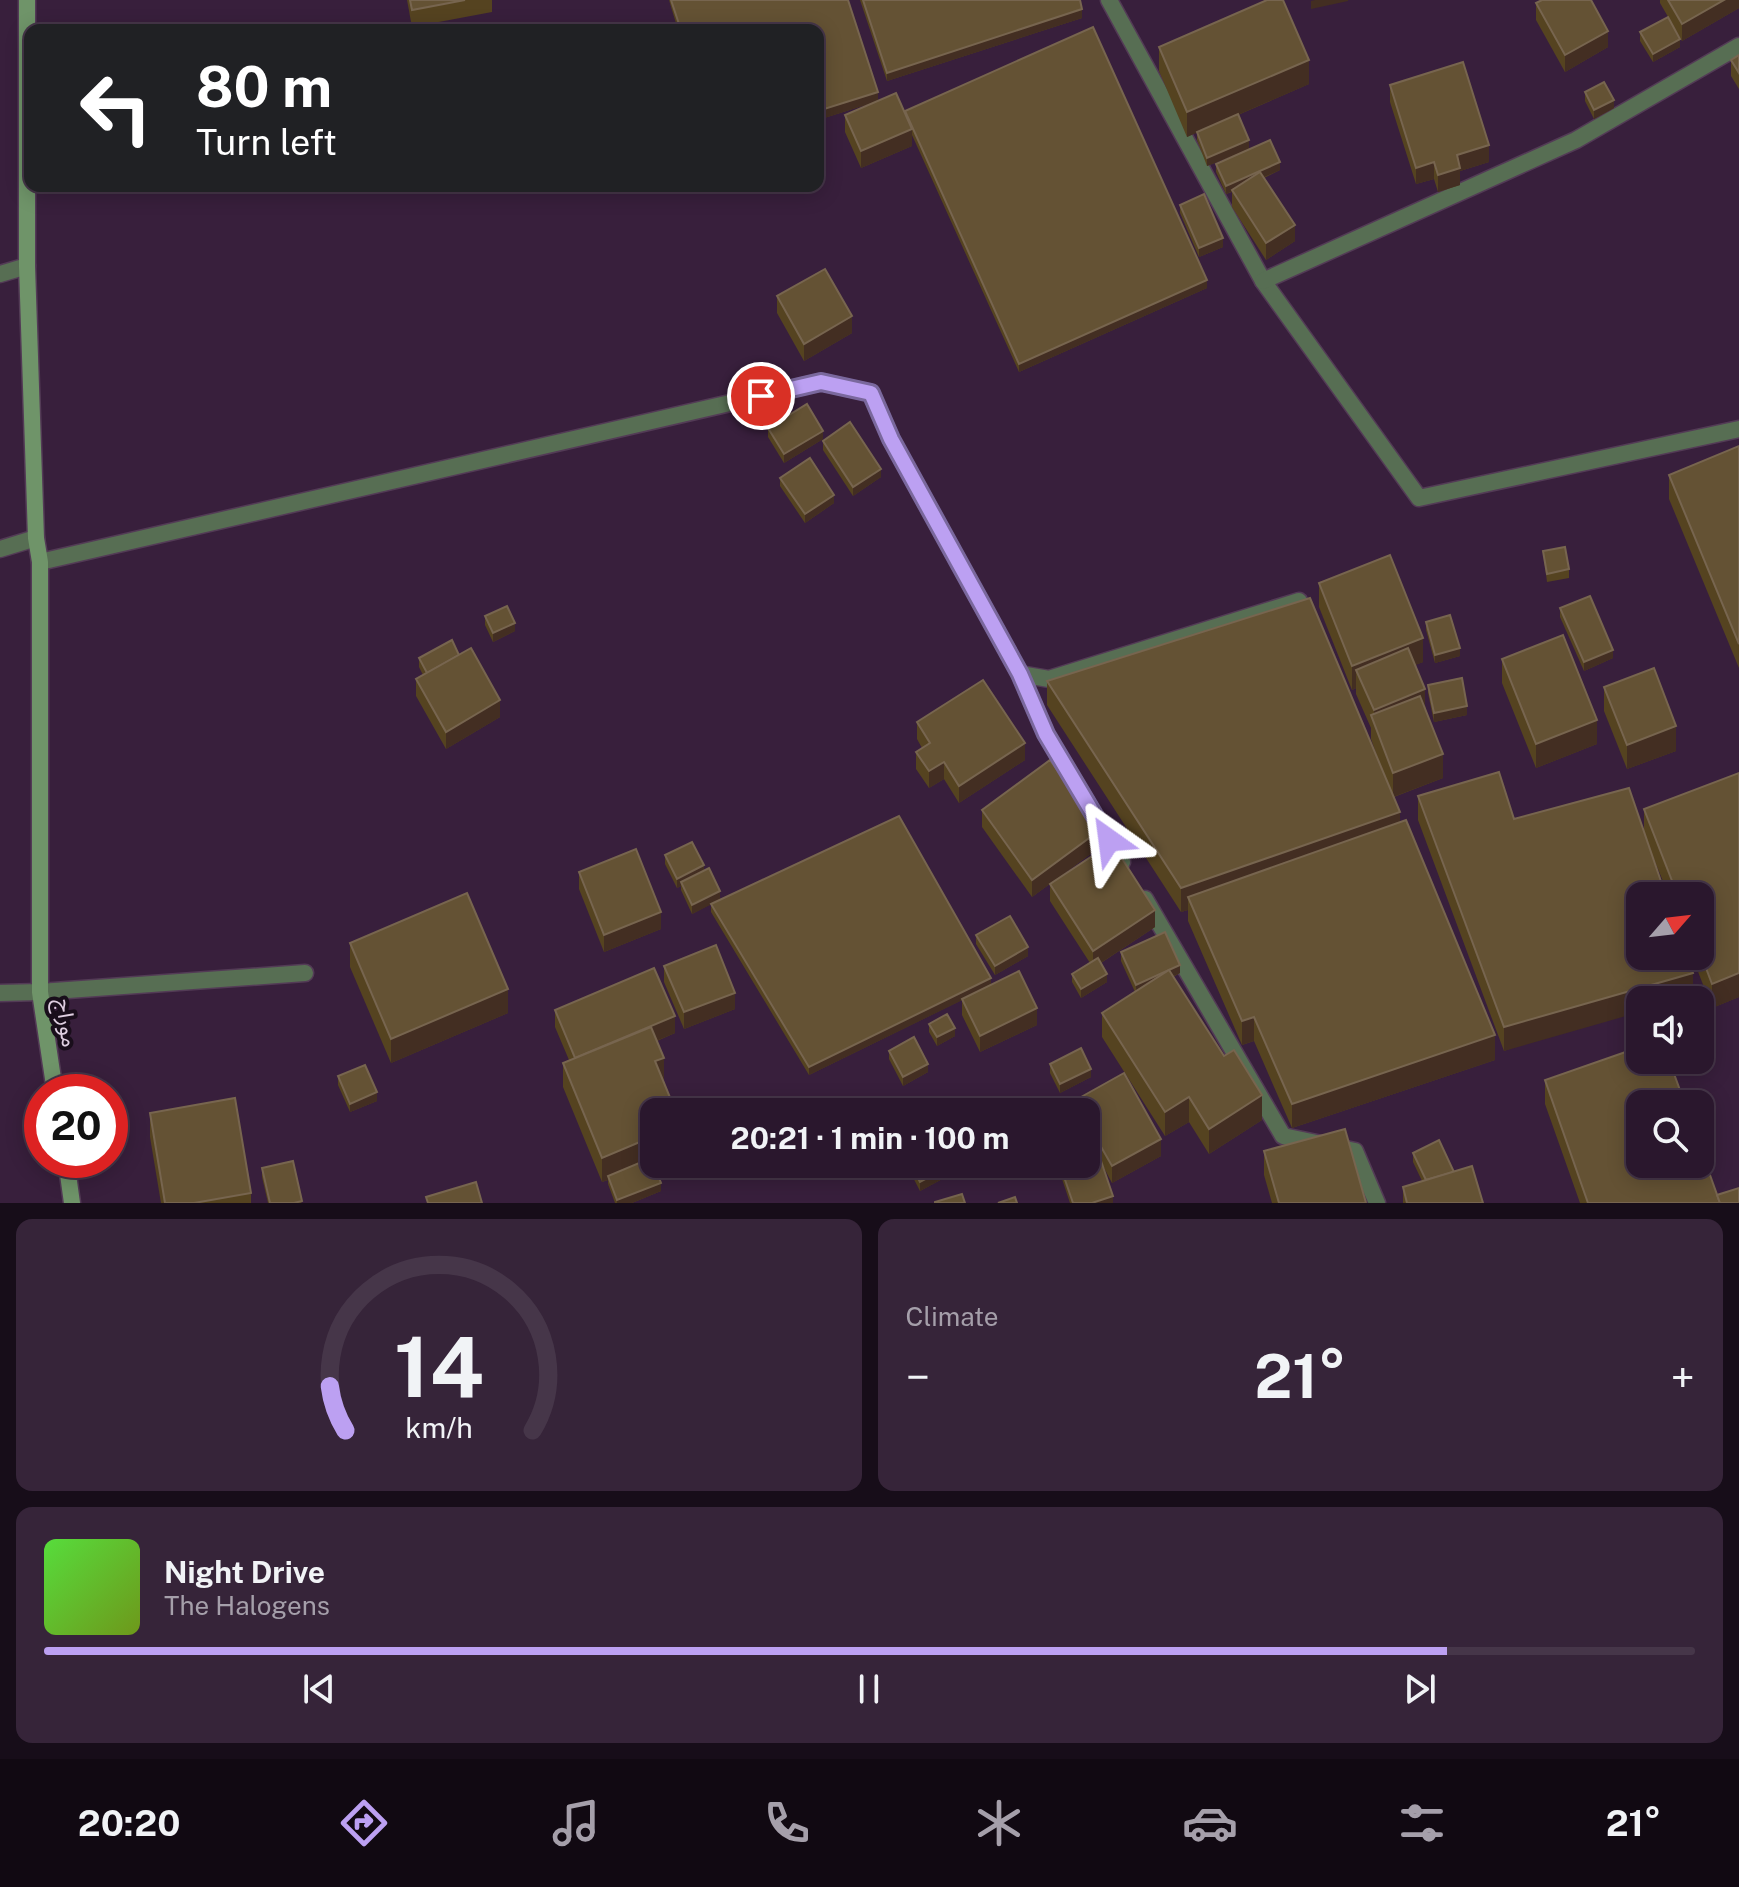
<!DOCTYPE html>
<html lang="en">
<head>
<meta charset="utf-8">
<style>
  :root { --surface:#2a172d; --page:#362439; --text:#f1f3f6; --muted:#a59faa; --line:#463649; --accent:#bca0f2 }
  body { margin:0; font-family:"Public Sans","Noto Sans Arabic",sans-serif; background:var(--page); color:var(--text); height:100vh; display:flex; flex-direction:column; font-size:30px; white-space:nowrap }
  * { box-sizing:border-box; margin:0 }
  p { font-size:26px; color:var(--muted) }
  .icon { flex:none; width:44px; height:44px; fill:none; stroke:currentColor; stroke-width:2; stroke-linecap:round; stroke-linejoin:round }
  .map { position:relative; height:1203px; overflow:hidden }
  .drawer { display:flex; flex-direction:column; gap:16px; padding:16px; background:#170d19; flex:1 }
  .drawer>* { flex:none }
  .hud { position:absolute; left:24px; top:24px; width:800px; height:168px; border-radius:16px; box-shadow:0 4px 20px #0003,0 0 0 2px var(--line); background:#202124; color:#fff; overflow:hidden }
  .needle { width:52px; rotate:62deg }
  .tools { position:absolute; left:1626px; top:882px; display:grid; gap:16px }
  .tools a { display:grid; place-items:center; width:88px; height:88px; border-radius:16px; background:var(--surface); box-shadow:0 4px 20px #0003,0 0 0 2px var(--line); font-size:40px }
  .speed { position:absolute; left:24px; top:1074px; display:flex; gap:16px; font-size:40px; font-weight:700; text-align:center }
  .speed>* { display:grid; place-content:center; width:104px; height:104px; border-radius:50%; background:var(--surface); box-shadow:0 4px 20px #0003,0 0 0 2px var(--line); line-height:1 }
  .speed .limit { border:12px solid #d22; background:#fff; color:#111 }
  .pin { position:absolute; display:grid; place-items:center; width:68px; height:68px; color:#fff; margin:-34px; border:4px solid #fff; border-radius:50%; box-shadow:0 2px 8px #0007 }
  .me { position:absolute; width:88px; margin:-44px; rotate:329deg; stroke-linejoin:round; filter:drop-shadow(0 0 6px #0008) }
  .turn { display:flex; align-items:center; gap:28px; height:168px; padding:0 40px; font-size:36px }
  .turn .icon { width:104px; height:104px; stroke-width:2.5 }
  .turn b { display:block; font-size:56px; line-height:68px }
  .big { font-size:60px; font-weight:700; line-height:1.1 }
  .drawer .card { flex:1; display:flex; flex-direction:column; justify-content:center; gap:12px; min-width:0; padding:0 28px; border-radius:16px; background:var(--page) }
  .drawer .dial { align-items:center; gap:0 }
  .dial svg { height:208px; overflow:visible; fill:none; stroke:var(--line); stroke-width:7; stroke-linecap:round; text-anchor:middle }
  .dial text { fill:var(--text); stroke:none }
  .song { display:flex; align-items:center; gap:24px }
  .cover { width:96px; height:96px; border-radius:12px; background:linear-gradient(135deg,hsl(110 70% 55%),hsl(80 70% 35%)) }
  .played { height:8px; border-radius:4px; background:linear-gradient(90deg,var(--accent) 85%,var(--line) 85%) }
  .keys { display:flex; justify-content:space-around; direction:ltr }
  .heat { display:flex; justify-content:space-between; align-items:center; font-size:44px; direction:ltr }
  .drawer .tiles { flex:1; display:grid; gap:16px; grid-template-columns:1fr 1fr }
  .card:last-child { grid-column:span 2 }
  .trip { position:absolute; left:640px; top:1098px; width:460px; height:80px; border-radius:16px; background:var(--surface); box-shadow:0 4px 20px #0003,0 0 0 2px var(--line); font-weight:700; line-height:80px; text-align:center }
  .dock { display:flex; height:128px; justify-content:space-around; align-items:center; background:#110912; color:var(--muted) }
  .dock .icon { width:56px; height:56px }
  .dock .on { color:var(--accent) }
  .dock b { font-size:36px; color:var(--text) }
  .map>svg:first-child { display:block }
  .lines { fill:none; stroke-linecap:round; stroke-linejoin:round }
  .lane-casing { stroke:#533b56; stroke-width:19 }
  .secondary-casing { stroke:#533b56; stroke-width:19 }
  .lane { stroke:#576e53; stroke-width:16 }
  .secondary { stroke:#6f9469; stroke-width:16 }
  .wall { fill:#554320 }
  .shaded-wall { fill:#432e22 }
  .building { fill:#645234; stroke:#77654f; stroke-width:2 }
  .route-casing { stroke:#7a689d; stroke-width:20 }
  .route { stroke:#bca0f2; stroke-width:14 }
  .labels { text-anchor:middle; stroke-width:8; stroke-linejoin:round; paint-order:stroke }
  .street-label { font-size:22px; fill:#dfcfe1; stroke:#190e1b }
</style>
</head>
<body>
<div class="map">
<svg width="1739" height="1203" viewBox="0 0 1739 1203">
  <rect width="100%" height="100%" fill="#381f3c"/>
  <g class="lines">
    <defs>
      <g id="lane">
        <path d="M1109,0l154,281 156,217 320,-69"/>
        <path d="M0,274l27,-8"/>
        <path d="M1263,281l313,-141 163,-94"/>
        <path d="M0,549l36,-11"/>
        <path d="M40,562l781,-180 50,11 20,46 129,235 29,5 250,-78"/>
        <path d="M1020,674l26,60 76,128"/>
        <path d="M1145,899l138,237 72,15 22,52"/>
        <path d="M0,993l40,-1 265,-19"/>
      </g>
      <g id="secondary">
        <path d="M27,0v266l9,272 4,24v430l15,100"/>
        <path d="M66,1160l6,43"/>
      </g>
    </defs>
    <!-- lane casing -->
    <use href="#lane" class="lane-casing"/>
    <!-- secondary casing -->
    <use href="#secondary" class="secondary-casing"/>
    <!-- lane -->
    <use href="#lane" class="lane"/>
    <!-- secondary -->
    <use href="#secondary" class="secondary"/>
  </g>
  <!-- wall -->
  <g class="wall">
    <path d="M407,0h85v12l-80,15z"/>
    <path d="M669,0h179l30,101 -60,19v-90h-140z"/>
    <path d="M860,0h220l2,18 -195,63z"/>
    <path d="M1660,0h79v8l-57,33 -22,-38z"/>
    <path d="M1536,3l72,44 -43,25 -29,-52z"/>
    <path d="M1640,32l40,15 -27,15 -13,-21z"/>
    <path d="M1159,47l150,37 -71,31 11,34 -42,17 -10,-26v-8l-10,5 -28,-66z"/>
    <path d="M1739,55v34l-8,-13v-16z"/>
    <path d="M1390,85l99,77 -29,9v14l-22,7 -4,-13 -18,5 -26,-82z"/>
    <path d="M1585,92l29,16 -20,11 -9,-18z"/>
    <path d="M905,114l302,174 -188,84 -107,-237v11l-51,22 -16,-36v-17z"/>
    <path d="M1216,164l64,6 -16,8 31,63 -29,19 -34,-53v-15l-6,2 -10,-22z"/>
    <path d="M1180,205l43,42 -24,10 -19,-44z"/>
    <path d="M777,296l75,37 -48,28 -27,-48z"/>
    <path d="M768,428l55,11 -39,24 -16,-26z"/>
    <path d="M823,441l58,36 -28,19 -30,-46z"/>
    <path d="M1739,446v222l-70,-169v-24z"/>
    <path d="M780,478l54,25 -29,20 -25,-37z"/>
    <path d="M1543,551l26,18v9l-22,4z"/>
    <path d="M1319,583l104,79 -8,3 28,113 -49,19 6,26 95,237 -203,68 -38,-87 -12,4 -54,-124v-11l-7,2 -134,-207v-24l336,92 -12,-34v-11l-15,-34v-6l-4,2 -33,-83z"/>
    <path d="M1560,608l53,50 -29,13 -24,-54z"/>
    <path d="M485,616l30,15 -22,11 -8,-17z"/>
    <path d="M1426,622l34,34 -25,7 -9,-33z"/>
    <path d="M459,655l41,62 -54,32 -30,-53v-17l7,-4 -4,-8v-9z"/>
    <path d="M1502,659l95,85 -61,24 -34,-85z"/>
    <path d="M1428,685l39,30 -33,7 -6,-29z"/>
    <path d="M1604,687l72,64 -49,18 -23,-58z"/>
    <path d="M917,722l108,38 -66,43 -15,-24 -15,9 -13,-19v-17l6,-4 -5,-9z"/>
    <path d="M1739,773v224l-27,11 -20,-52h8v-60h-31l-20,-49 44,150 -9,3h-44l-136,51 -86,-231v-24l96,23 130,13v-23z"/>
    <path d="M982,810l118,37 -68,50 -50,-70z"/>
    <path d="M665,855l39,16 16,28 271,85 46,41 -57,27 -18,-37v-15l-153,75 -98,-163v-8l-19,10 -11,-24v-4l-4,2 -12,-24z"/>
    <path d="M579,872l82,57 -57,23 -25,-63z"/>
    <path d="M1050,884l105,43 -54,36 6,19 -26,16 -9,-16v-8l18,-11 -40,-62z"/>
    <path d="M976,935l52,21 -33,19 -19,-31z"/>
    <path d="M350,943l158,70 -117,50 -41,-96z"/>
    <path d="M1121,952l59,21 -7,4 89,143 -53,34 -20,-32 -24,14 -63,-99v-24l33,-21 -14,-31z"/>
    <path d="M664,966l71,43 -51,20 -20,-47z"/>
    <path d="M555,1010l120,23 -18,8 7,41 -12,79 9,30 -29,12h-17l-7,-19v-4l-6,2 -39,-95v-24l6,-3 -14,-33z"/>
    <path d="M929,1024l26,12 -18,10 -8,-14z"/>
    <path d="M889,1051l39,21 -25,14 -14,-27z"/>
    <path d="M1050,1064l41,13 -31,16 -10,-20z"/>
    <path d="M1124,1073l37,66v17l-49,27 -9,-17 10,30v7h-43l-9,-27v-8l11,-4h14v-52h-21v-6z"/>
    <path d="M338,1076l39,25 -27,11 -12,-27z"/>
    <path d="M1545,1080l172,115 22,8h-159l-35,-99z"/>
    <path d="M150,1113l101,80v10h-90l-11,-66z"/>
    <path d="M1264,1151l102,52h-94l-8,-28z"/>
    <path d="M1413,1153l41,19 29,31h-80v-16l19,-6 -9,-19z"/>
    <path d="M906,1164h38l2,13 -26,14z"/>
    <path d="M262,1168l40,35h-34l-6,-26z"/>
  </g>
  <!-- shaded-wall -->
  <g class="shaded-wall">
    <path d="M1315,0h33v1l-37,8v-8z"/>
    <path d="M1724,0h15v8l-57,33v-17z"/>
    <path d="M1082,9v9l-195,63v-8z"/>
    <path d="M1608,31v16l-43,25v-17z"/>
    <path d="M1680,39v8l-27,15v-8z"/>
    <path d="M1309,60v24l-122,53v-25z"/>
    <path d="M878,92v9l-60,19v-9z"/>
    <path d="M1614,100v8l-20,11v-9z"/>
    <path d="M912,129v17l-51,22v-17z"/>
    <path d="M1249,140v9l-42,17v-8z"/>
    <path d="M1489,145v17l-29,9v14l-22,7v-17l19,-20z"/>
    <path d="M1280,162v8l-54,24v-8z"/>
    <path d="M1434,162v17l-18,5v-16z"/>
    <path d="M1295,225v16l-29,19v-17z"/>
    <path d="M1223,238v9l-24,10v-9z"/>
    <path d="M1207,280v8l-188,84v-8z"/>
    <path d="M852,316v17l-48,28v-17z"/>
    <path d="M823,431v8l-39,24v-9z"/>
    <path d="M881,469v8l-28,19v-9z"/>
    <path d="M834,495v8l-29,20v-9z"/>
    <path d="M515,623v8l-22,11v-9z"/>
    <path d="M1423,638v24l-60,24 -7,-16v18l-4,2v-24z"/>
    <path d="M1460,648v8l-25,7v-8z"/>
    <path d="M1613,650v8l-29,13v-9z"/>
    <path d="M1425,689v24l-51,10v-13z"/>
    <path d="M500,700v17l-54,32v-17z"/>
    <path d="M1467,706v9l-33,7v-9z"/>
    <path d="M1597,720v24l-61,24v-24z"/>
    <path d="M1676,726v25l-49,18v-24z"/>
    <path d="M1025,743v17l-66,43v-17z"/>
    <path d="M1443,754v24l-50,19v-24z"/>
    <path d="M944,762v17l-15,9v-17z"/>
    <path d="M1400,812v24l-212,61v13l-7,2v-24z"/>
    <path d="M1100,830v17l-68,50v-17z"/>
    <path d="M704,865v9l-23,8v4l-4,2v-9z"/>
    <path d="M720,891v9l-28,14v-9z"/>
    <path d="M1155,910v17l-62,41v-17z"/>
    <path d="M661,912v17l-57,23v-17z"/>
    <path d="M1028,947v9l-33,19v-9z"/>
    <path d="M1180,965v8l-44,21v-9z"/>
    <path d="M1693,973v24l-9,3h-44v12l-136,39v-24z"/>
    <path d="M1739,973v24l-27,11v-24z"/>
    <path d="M1107,974v8l-26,16v-9z"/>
    <path d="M991,978v8l-182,89v-8z"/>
    <path d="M508,989v24l-117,50v-24z"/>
    <path d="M735,993v16l-51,20v-17z"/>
    <path d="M1037,1008v17l-57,27v-16z"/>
    <path d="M675,1016v17l-100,42v-16z"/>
    <path d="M1254,1017v24l-12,4v-24z"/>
    <path d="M955,1028v8l-18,10v-9z"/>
    <path d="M1495,1035v25l-203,68v-24z"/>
    <path d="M664,1058v24l-9,3v-24z"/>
    <path d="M928,1064v8l-25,14v-9z"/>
    <path d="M1091,1069v8l-31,16v-9z"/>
    <path d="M377,1092v9l-27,11v-8z"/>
    <path d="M1262,1095v25l-53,34v-25z"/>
    <path d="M1189,1097v25l-24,14v-24z"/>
    <path d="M654,1136v24l-45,19 -1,-3v4l-6,2v-24z"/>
    <path d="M1096,1138v17l-10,5v-16z"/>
    <path d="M1161,1139v17l-49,27v-17z"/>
    <path d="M946,1168v9l-26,14v-9z"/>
    <path d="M661,1183v8l-29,12h-15v-3z"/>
    <path d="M1113,1196v7h-21z"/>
  </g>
  <!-- building -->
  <g class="building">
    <path d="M410,0h55l-53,10z"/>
    <path d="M671,0h177l30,92 -60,19v-81h-137z"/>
    <path d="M863,0h217l2,9 -195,64z"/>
    <path d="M1267,0h16l26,60 -122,52 -28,-65z"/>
    <path d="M1542,0h49l17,31 -43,24 -29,-52z"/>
    <path d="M1668,0h56l-42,24z"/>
    <path d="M1668,17l12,22 -27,15 -13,-22z"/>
    <path d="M1093,27l114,253 -188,84 -114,-253z"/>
    <path d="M1739,55v18l-8,-13z"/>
    <path d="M1463,62l26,83 -32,10 3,13 -22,7 -4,-13 -18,6 -26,-83z"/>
    <path d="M1604,82l10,18 -20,10 -9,-18z"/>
    <path d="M896,93l16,36 -51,22 -16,-36z"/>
    <path d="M1238,114l11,26 -42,18 -10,-26z"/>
    <path d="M1270,140l10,22 -54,24 -10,-22z"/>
    <path d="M1260,172l35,53 -29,18 -34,-53z"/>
    <path d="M1204,194l19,44 -24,10 -19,-43z"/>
    <path d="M825,269l27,47 -48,28 -27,-48z"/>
    <path d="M807,404l16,27 -39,23 -16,-26z"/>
    <path d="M850,422l31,47 -28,18 -30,-46z"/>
    <path d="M1739,446v198l-70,-169z"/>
    <path d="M810,458l24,37 -29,19 -25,-36z"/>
    <path d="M1565,547l4,22 -22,5 -4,-23z"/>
    <path d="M1390,555l33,83 -71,28 -33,-83z"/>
    <path d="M1590,596l23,54 -29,12 -24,-54z"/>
    <path d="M1310,598l90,214 -219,76 -134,-207z"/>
    <path d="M507,606l8,17 -22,10 -8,-17z"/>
    <path d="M1450,615l10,33 -25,7 -9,-33z"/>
    <path d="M1563,635l34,85 -61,24 -34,-85z"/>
    <path d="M452,640l7,15 -32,18 -8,-15z"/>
    <path d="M471,648l29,52 -54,32 -30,-53z"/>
    <path d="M1408,648l17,41 -51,21 -18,-40z"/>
    <path d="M1654,668l22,58 -49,19 -23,-58z"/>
    <path d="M1462,678l5,28 -33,7 -6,-28z"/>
    <path d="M983,680l42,63 -66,43 -15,-24 -15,9 -13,-19 14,-9 -13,-21z"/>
    <path d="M1420,696l23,58 -50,19 -22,-58z"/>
    <path d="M1050,760l50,70 -68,50 -50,-70z"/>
    <path d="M1499,772l15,47 115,-31 37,108h-26v60h47l6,17 -189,54 -86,-231z"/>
    <path d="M1739,773v200l-27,11 -12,-32v-56h-22l-34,-87z"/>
    <path d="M899,816l92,162 -182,89 -98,-163z"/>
    <path d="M1406,820l89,215 -203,69 -38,-87 -12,4 -54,-124z"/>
    <path d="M692,842l12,23 -27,14 -12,-24z"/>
    <path d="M1112,843l43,67 -62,41 -43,-67z"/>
    <path d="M636,849l25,63 -57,23 -25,-63z"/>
    <path d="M709,868l11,23 -28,14 -11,-23z"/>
    <path d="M467,893l41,96 -117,50 -41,-96z"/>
    <path d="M1010,916l18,31 -33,19 -19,-31z"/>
    <path d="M1165,932l15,33 -44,20 -15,-33z"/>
    <path d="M716,945l19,48 -51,19 -20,-46z"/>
    <path d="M1098,958l9,16 -26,15 -9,-15z"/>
    <path d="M654,968l21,48 -100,42 -20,-48z"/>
    <path d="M1169,970l55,86 10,-6 28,45 -53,34 -20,-32 -24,15 -63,-99z"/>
    <path d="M1019,971l18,37 -57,28 -18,-37z"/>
    <path d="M947,1014l8,14 -18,9 -8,-13z"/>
    <path d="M651,1027l13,31 -9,3 21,51h-22v24l-52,22 -39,-95z"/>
    <path d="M914,1037l14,27 -25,13 -14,-26z"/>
    <path d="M1640,1047v13h29l16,44h-45v60h60v-17l20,56h-132l-43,-123z"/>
    <path d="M1081,1048l10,21 -31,15 -10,-20z"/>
    <path d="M365,1065l12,27 -27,12 -12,-28z"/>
    <path d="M1124,1073l37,66 -49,27 -16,-28 -10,6v-32h-17l-4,-6z"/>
    <path d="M235,1098l16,95 -57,10h-29l-15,-90z"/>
    <path d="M1345,1129l21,74h-87l-15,-52z"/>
    <path d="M1439,1140l15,32 -28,8 -13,-27z"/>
    <path d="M1099,1155l14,41 -21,7h-19l-12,-35 11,-4h14v-5z"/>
    <path d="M651,1158l10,25 -44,17 -9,-24z"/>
    <path d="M293,1161l9,40 -8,2h-24l-8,-35z"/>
    <path d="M910,1164h34l2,4 -26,14z"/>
    <path d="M1472,1166l11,37h-76l-4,-16z"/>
    <path d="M476,1182l6,21h-54l-2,-6z"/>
    <path d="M1739,1188v15h-19l-3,-8z"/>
    <path d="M962,1194l3,9h-30v-1z"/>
    <path d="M1015,1197l2,6h-19z"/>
  </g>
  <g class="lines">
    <defs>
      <path id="route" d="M761,396l60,-14 50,11 20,46 129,235 26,60 63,106"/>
    </defs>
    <!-- route casing -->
    <use href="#route" class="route-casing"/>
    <!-- route -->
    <use href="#route" class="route"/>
  </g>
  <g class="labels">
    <!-- street labels -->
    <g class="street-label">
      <text transform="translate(67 1023) rotate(82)" y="8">موراج</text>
    </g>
  </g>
</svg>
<div class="tools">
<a><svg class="needle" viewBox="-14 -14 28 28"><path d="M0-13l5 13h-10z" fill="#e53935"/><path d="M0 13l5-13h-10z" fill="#a59faa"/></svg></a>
<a><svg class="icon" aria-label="sound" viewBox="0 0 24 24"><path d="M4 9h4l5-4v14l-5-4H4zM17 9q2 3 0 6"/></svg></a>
<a><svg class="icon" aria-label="search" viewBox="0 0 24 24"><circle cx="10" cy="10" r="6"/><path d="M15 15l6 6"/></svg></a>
</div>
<div class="speed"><div class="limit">20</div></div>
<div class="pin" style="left:761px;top:396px;background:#d93025"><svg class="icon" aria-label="arrive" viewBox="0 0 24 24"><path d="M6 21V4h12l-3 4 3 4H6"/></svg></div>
<svg class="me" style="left:1109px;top:840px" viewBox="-20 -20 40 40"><path d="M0-17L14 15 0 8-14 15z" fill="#bca0f2" stroke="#fff" stroke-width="4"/></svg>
<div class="trip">20:21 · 1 min · 100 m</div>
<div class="hud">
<div class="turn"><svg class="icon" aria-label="left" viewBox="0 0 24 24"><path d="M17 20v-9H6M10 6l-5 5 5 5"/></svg><div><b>80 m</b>Turn left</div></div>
</div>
</div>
<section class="drawer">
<div class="tiles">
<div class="card dial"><svg viewBox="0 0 100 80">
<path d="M14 69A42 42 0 1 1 86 69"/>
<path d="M14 69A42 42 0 0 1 8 52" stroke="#bca0f2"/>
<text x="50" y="56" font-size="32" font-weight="700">14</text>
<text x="50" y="72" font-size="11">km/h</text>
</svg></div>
<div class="card"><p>Climate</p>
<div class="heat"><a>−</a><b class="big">21°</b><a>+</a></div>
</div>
<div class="card">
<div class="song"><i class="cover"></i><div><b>Night Drive</b><p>The Halogens</p></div></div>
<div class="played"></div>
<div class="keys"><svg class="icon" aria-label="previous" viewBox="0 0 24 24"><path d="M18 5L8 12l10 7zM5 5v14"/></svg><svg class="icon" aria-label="pause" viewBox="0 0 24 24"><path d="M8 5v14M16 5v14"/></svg><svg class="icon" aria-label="next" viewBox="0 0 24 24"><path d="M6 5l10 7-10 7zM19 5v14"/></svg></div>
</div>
</div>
</section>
<nav class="dock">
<b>20:20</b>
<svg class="icon on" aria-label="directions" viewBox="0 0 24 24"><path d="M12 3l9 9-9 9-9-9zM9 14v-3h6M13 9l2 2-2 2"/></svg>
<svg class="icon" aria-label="music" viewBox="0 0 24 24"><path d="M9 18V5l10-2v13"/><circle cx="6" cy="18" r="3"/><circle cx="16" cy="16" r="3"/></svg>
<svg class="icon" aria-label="phone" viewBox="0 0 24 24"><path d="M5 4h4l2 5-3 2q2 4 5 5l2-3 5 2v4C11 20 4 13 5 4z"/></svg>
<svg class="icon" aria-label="climate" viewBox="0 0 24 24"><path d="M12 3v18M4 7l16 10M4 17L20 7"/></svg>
<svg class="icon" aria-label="car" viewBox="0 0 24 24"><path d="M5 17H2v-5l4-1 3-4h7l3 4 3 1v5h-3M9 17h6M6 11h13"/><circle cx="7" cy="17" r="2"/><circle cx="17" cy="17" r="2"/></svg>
<svg class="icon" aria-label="filters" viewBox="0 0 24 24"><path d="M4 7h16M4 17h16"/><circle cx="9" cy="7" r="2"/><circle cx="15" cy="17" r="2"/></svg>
<b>21°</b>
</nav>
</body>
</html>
